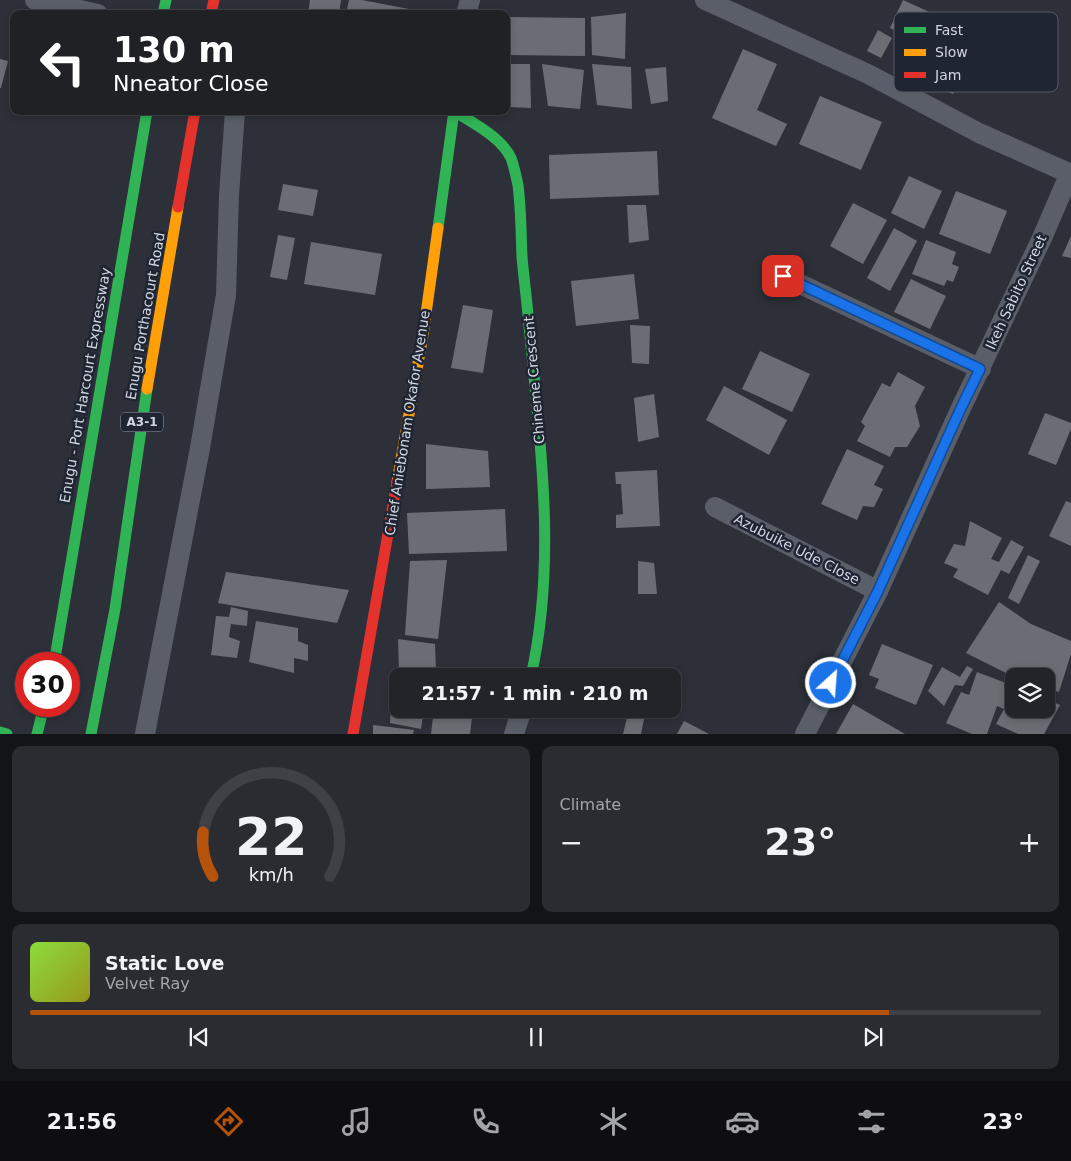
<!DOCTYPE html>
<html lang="en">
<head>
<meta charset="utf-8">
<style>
  :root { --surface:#22242a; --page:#2a2c32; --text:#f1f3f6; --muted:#a2a4a8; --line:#3f4147; --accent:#b45309 }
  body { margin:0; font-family:"DejaVu Sans",sans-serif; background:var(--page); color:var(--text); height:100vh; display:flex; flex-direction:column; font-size:19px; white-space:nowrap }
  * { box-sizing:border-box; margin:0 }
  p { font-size:16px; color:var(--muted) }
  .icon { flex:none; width:28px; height:28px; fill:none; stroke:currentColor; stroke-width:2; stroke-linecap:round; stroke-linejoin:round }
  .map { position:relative; height:734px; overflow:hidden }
  .sheet { display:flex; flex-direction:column; gap:12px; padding:12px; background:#131417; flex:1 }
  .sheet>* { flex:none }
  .top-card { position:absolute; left:10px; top:10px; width:500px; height:105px; border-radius:10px; box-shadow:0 2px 8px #0003,0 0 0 1px var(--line); background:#202124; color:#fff; overflow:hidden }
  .controls { position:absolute; left:1005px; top:668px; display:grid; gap:10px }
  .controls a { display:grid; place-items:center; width:50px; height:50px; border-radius:10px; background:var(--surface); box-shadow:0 2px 8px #0003,0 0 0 1px var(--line); font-size:25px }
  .speed { position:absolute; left:15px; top:652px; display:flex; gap:10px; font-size:25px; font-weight:700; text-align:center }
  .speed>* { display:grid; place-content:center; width:65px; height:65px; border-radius:50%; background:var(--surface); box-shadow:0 2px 8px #0003,0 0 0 1px var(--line); line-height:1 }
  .speed .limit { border:8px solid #d22; background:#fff; color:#111 }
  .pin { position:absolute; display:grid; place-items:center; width:42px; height:42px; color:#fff; margin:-21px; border-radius:10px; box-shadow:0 2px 8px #0006 }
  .me { position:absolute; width:55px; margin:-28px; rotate:26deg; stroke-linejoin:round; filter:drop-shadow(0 0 4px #0008) }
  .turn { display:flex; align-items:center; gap:18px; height:105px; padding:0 20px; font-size:22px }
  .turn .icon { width:65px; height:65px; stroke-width:2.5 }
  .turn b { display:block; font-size:35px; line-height:42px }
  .big { font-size:38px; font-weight:800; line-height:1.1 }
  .sheet .card { flex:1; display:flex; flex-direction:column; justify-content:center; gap:8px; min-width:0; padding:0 18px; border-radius:10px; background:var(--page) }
  .sheet .dial { align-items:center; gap:0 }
  .dial svg { height:130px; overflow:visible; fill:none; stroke:var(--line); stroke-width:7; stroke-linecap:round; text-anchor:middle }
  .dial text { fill:var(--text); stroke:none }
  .song { display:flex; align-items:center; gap:15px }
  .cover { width:60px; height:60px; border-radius:8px; background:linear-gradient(135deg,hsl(90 70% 55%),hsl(60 70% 35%)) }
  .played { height:5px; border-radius:2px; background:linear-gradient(90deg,var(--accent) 85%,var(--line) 85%) }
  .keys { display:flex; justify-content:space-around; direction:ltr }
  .heat { display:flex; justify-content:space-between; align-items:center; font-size:28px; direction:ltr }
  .sheet .tiles { flex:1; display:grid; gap:12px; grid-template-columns:1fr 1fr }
  .card:last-child { grid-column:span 2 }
  .trip { position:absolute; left:389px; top:668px; width:292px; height:50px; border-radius:10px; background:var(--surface); box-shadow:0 2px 8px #0003,0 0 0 1px var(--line); font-weight:800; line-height:50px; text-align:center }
  .tab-bar { display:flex; height:80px; justify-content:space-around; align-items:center; background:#0e0e11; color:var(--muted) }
  .tab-bar .icon { width:35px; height:35px }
  .tab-bar .on { color:var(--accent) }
  .tab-bar b { font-size:22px; color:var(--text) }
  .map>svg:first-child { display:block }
  .building { fill:#6a6e74 }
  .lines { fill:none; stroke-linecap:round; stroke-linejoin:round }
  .street { stroke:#595e68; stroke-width:20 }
  .fast { stroke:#30b455; stroke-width:11 }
  .slow { stroke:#ff9f0a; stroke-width:11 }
  .jam { stroke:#e5322d; stroke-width:11 }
  .route-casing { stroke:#114b97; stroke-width:12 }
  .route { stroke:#1a73e8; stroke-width:9 }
  .labels { text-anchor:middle; stroke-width:5; stroke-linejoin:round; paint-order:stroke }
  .shield { fill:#1f2533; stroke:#9ca1ab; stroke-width:1 }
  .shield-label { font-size:12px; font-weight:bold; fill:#d1d6df }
  .street-label { font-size:14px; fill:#d1d6df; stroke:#1f2533 }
  .key { fill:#1f2533; stroke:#545a67; stroke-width:1 }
  .key-label { font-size:14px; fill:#d1d6df }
</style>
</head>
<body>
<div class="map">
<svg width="1071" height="734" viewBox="0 0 1071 734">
  <rect width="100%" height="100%" fill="#2d3038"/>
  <!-- building -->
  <g class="building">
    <path d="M310,0h31l-2,14h-31z"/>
    <path d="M349,0h13l73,14h-89z"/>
    <path d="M903,0l77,35 -27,59 -29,-13 14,-31 -48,-22z"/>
    <path d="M626,13l-1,46 -33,-4 -1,-38z"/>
    <path d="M506,17l79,1v38l-79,-1z"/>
    <path d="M878,30l14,8 -11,20 -14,-7z"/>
    <path d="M743,49l34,15 -20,46 30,14 -11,22 -64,-28z"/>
    <path d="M0,59l8,2 -7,27h-1z"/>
    <path d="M506,64h24l1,44 -25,-1z"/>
    <path d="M542,64l42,6 -4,39 -32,-3z"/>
    <path d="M592,64l39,3 1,42 -35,-4z"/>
    <path d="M666,67l2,34 -17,3 -6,-35z"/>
    <path d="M820,96l62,26 -21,48 -62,-26z"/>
    <path d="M657,151l2,44 -109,4 -1,-44z"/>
    <path d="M909,176l33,15 -18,38 -33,-16z"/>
    <path d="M283,184l35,6 -5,26 -35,-6z"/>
    <path d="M956,191l51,20 -17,43 -51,-20z"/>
    <path d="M853,203l34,17 -24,44 -33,-18z"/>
    <path d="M627,205h19l3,35 -20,3z"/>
    <path d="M894,228l23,13 -27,50 -23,-13z"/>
    <path d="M278,235l17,3 -8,42 -17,-3z"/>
    <path d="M1071,236v22l-9,-2z"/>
    <path d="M926,240l30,12 -4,12 7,3 -6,15 -6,-2 -3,6 -32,-12z"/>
    <path d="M311,242l71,12 -7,41 -71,-11z"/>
    <path d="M634,274l5,45 -63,7 -5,-45z"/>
    <path d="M911,279l35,17 -16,33 -36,-17z"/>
    <path d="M463,305l30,5 -10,63 -32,-5z"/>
    <path d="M630,325l20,1 -1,38 -17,-1z"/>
    <path d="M760,351l50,23 -18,38 -50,-23z"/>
    <path d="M898,372l27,15 -10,19 5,20 -13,21h-12l-5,10 -33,-16 8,-15 -4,-4 21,-39 8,4z"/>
    <path d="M724,386l63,34 -18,35 -63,-35z"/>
    <path d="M654,394l5,43 -21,5 -4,-44z"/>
    <path d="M1045,413l26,10v6l-15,36 -28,-11z"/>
    <path d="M426,444l62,7 2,36 -64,2z"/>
    <path d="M847,449l37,17 -10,19 9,4 -9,18 -11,-1 -6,14 -36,-16z"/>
    <path d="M657,470l3,56 -44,2v-13l7,-1 -2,-30h-5l-1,-12z"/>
    <path d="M1066,501l5,2v43l-22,-10z"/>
    <path d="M505,509l2,42 -98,3 -2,-41z"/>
    <path d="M970,521l32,17 -11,21 8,3 12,-22 13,7 -15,27 -8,-4 -13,25 -35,-18 5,-8 -14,-6 10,-19 11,2z"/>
    <path d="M1028,555l12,6 -21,43 -11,-6z"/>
    <path d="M447,560l-9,79 -33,-4 5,-74z"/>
    <path d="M638,561l16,2 3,31h-19z"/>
    <path d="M226,572l123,18 -12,33 -119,-20z"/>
    <path d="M999,602l32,22 40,17v13l-12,38 -13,-4v-12l-32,1 -48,-24z"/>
    <path d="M231,607l17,4 -1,15 -16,-2 -2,13 11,4 -3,17 -26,-3 5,-39 13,1z"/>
    <path d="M256,621l42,7v13l10,4v16l-14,-3v15l-45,-11z"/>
    <path d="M398,639l37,5 1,27h-37z"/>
    <path d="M882,644l51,21 -17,40 -41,-17 4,-9 -10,-4z"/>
    <path d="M967,666l6,3 -10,17 -8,-1 -11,21 -16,-15 14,-24 18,10z"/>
    <path d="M393,669l18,7h-13v33h26l-3,20 -31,-6z"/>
    <path d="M977,672l37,14v23h32v-10l14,6 -16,29h-26l-22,-10 8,-15 -7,-3 -10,28h-15l-26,-11 15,-31 8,3z"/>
    <path d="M853,704l52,30h-69z"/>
    <path d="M434,709h39l-3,25h-39z"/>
    <path d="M629,709h17l-5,25h-18z"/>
    <path d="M684,721l25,13h-32z"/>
    <path d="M373,725l41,5 -1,4h-40z"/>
  </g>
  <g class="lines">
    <!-- street -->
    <g class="street">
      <path d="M35,0l63,14"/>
      <path d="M705,0l163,74 111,59 92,41"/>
      <path d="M466,14l4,-14"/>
      <path d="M783,276l198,93"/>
      <path d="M715,507l163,84"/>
      <path d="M145,734l55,-286 26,-153 3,-100 6,-84"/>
      <path d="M514,734l8,-25"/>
      <path d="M805,734l73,-143 83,-183 81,-170 28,-65"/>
    </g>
    <!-- fast -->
    <g class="fast">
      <path d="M163,14l3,-14"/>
      <path d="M438,228l16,-117c19,12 47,26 57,47 3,8 5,18 7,27 3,24 3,47 4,72 2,22 5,45 7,68 11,115 28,237 2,351"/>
      <path d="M54,664l93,-553"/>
      <path d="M0,732l7,2"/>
      <path d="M37,734l7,-28"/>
      <path d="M91,734l24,-125 32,-220"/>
    </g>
    <!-- slow -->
    <g class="slow">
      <path d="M147,389l31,-182"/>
      <path d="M397,482l26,-147 15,-107"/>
    </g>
    <!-- jam -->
    <g class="jam">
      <path d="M211,14l3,-14"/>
      <path d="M178,207l17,-96"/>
      <path d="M353,734l44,-252"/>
    </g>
  </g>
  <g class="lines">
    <defs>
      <path id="route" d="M783,276l197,93 -19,39 -83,183 -47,92"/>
    </defs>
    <!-- route casing -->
    <use href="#route" class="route-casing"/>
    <!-- route -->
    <use href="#route" class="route"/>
  </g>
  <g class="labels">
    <!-- shield labels -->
    <rect class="shield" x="121" y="412.5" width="42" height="19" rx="4"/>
    <g class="shield-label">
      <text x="142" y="426">A3-1</text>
    </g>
    <!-- street labels -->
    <g class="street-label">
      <text transform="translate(1016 292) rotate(-65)" y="5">Ikeh Sabito Street</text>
      <text transform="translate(145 316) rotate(-80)" y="5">Enugu Porthacourt Road</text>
      <text transform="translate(534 380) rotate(-95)" y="5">Chineme Crescent</text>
      <text transform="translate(85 385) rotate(-80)" y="5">Enugu - Port Harcourt Expressway</text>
      <text transform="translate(407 423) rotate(-81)" y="5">Chief Aniebonam Okafor Avenue</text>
      <text transform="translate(797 549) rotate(27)" y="5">Azubuike Ude Close</text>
    </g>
  </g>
  <!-- legend -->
  <rect x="894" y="12" width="164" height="80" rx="8" class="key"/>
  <rect x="904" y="27" width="22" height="6" fill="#30b455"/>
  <rect x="904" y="49" width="22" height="7" fill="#ff9f0a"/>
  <rect x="904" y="72" width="22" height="6" fill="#e5322d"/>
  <g class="key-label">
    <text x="935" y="35">Fast</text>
    <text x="935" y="57">Slow</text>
    <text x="935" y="80">Jam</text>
  </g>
</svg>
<div class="controls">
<a><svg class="icon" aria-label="layers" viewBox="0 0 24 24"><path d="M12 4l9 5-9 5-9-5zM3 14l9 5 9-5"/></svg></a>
</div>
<div class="speed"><div class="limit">30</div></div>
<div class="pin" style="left:783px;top:276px;background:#d93025"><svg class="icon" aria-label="arrive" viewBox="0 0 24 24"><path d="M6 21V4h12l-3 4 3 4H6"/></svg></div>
<svg class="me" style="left:831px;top:683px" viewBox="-20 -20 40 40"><circle r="17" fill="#1a73e8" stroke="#fff" stroke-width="3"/><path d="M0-11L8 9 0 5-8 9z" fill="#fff"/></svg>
<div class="trip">21:57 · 1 min · 210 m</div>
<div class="top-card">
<div class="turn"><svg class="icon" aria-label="left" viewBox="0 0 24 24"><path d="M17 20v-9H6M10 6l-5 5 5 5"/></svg><div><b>130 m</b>Nneator Close</div></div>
</div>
</div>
<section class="sheet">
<div class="tiles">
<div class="card dial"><svg viewBox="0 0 100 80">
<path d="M14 69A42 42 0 1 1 86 69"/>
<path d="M14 69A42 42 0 0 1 8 42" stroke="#b45309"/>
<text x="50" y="56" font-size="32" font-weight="700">22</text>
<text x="50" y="72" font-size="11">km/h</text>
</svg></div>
<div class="card"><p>Climate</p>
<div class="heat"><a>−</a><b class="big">23°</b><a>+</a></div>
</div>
<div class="card">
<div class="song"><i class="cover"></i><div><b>Static Love</b><p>Velvet Ray</p></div></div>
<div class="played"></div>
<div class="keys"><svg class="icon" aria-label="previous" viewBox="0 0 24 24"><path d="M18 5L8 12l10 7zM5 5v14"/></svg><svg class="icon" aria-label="pause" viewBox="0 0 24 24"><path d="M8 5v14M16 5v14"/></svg><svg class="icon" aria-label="next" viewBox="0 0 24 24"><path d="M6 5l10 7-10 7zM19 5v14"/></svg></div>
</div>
</div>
</section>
<nav class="tab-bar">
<b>21:56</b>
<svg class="icon on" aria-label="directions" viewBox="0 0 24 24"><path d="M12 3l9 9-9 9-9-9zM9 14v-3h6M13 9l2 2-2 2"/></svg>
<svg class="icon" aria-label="music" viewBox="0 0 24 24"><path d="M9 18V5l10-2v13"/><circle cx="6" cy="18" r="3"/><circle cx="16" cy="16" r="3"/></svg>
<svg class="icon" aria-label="phone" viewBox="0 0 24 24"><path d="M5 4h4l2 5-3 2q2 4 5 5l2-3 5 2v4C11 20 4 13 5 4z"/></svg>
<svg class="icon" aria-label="climate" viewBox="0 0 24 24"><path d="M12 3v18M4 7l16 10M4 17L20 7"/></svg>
<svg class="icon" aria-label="car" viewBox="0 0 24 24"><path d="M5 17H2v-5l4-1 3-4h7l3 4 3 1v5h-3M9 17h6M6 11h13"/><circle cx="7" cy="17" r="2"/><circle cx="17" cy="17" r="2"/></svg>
<svg class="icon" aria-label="filters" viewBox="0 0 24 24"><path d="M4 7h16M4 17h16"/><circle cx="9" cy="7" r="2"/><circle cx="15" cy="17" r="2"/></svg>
<b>23°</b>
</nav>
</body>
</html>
